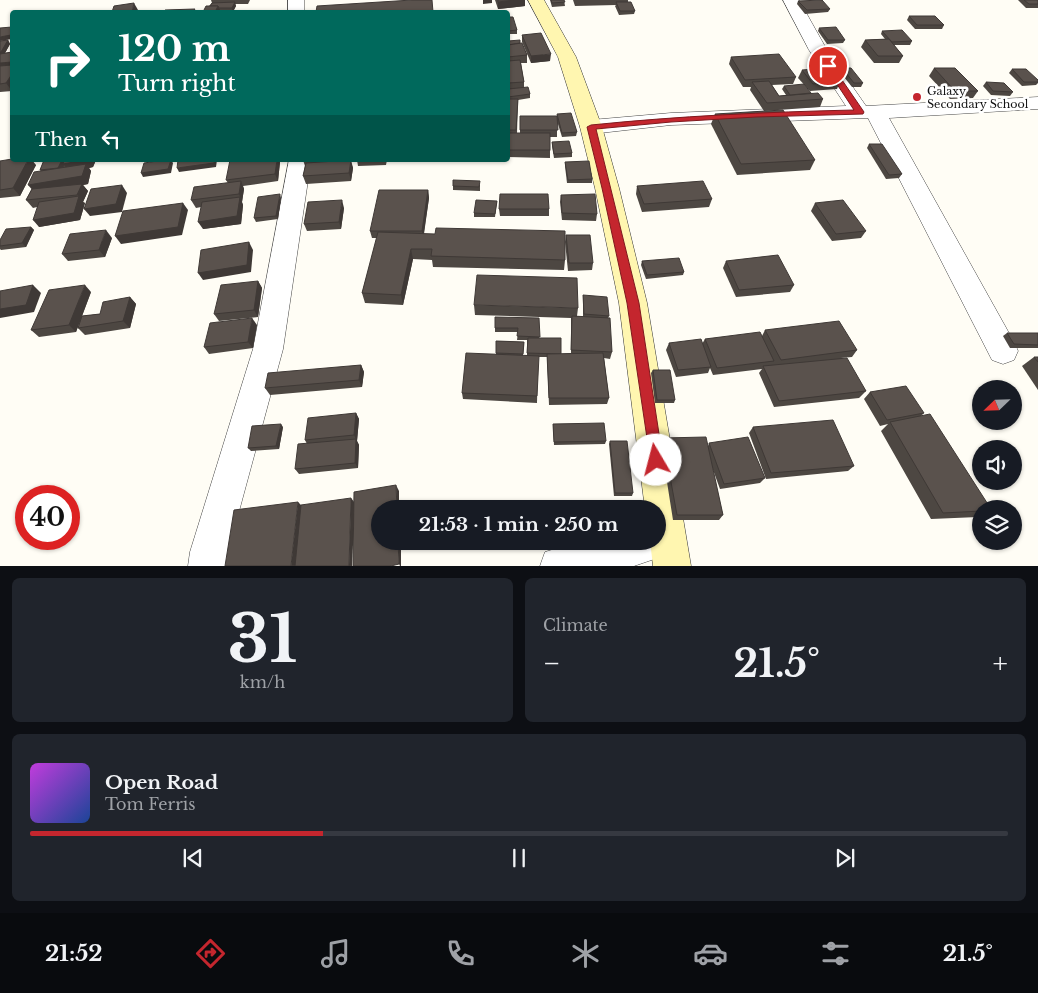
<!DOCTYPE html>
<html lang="en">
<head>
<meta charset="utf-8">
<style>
  :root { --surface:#171b24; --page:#20242c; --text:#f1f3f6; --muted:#9ea1a6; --line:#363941; --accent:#c4262e }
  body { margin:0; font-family:"Libre Baskerville",serif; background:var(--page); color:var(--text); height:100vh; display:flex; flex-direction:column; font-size:19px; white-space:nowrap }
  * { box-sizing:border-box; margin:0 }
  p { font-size:16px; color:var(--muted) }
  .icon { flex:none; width:28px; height:28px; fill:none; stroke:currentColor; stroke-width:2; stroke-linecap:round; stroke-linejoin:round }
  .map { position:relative; height:566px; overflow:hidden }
  .side { display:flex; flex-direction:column; gap:12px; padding:12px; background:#0d0f14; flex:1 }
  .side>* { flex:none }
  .guide { position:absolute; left:10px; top:10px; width:500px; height:152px; border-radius:5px; box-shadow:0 1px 4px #0004; background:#00695c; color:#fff; overflow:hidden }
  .needle { width:32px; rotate:247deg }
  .tools { position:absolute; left:972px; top:380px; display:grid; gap:10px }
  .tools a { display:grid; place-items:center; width:50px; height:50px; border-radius:50%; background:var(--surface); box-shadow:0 1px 4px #0004; font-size:25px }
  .speed { position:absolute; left:15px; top:485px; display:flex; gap:10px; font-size:25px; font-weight:700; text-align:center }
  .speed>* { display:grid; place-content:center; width:65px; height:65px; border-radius:50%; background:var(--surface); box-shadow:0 1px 4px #0004; line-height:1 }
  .speed .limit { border:8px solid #d22; background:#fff; color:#111 }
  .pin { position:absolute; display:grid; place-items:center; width:42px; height:42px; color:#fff; margin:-21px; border:2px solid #fff; border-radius:50%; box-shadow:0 1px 5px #0007 }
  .me { position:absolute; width:55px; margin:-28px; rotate:352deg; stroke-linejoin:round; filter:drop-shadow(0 0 4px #0008) }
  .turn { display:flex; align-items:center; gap:18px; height:105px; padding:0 25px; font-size:22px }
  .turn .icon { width:65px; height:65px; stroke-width:2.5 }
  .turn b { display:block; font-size:35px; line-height:42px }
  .then { display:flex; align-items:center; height:48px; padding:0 25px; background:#0003; gap:10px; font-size:19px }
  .big { font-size:38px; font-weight:800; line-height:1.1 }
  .side .tile { flex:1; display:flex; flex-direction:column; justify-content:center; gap:8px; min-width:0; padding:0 18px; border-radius:8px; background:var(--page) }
  .side .dial { align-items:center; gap:0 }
  .dial b { font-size:65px; line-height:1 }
  .song { display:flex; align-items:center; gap:15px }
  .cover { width:60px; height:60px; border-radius:8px; background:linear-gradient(135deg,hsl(290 70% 55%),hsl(220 70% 35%)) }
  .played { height:5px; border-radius:2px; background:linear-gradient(90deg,var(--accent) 30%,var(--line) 30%) }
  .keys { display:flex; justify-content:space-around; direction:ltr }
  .heat { display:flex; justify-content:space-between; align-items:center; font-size:28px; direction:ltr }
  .side .tiles { flex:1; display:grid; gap:12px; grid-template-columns:1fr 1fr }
  .tile:last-child { grid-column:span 2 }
  .trip { position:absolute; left:371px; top:500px; width:295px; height:50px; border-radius:25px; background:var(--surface); box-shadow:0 1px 4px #0004; font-weight:800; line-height:50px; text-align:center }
  .menu { display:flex; height:80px; justify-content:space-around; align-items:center; background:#090b0e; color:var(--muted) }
  .menu .icon { width:35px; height:35px }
  .menu .selected { color:var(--accent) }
  .menu b { font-size:22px; color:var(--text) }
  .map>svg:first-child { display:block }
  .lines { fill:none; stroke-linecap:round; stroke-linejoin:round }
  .street-casing { stroke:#444; stroke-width:1 }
  .secondary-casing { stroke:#333; stroke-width:1 }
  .street { fill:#fff; fill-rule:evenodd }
  .secondary { fill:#fff6b0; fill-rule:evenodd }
  .wall { fill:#4d4742 }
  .shaded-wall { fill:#3f3936 }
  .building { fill:#5a524d; stroke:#3f3936 }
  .route { fill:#c4262e; stroke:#7f191e }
  .poi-dot { fill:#c4262e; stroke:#fff; stroke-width:2 }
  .labels { text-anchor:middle; stroke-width:5; stroke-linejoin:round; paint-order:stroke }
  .far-poi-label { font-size:11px; fill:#111; stroke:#fff; text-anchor:start }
</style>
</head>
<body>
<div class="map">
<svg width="1038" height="566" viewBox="0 0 1038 566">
  <rect width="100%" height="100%" fill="#fffdf5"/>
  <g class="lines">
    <defs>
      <g id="street">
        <rect x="288" y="0" width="16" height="12"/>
        <path d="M783,0h16l28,50 39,56 172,-9v12l-149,9 125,224 4,9 -4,9 -11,4 -11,-4 -124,-242 -197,7 -80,9 -8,-2 -3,-5 3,-5 8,-2 80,-7 175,-7 -37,-56z"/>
        <path d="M289,160h22l-28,189 -55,203 -2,14h-38l2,-14 63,-203z"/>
        <path d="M658,523l11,5 6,13 -6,13 -35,12h-94l5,-14 36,-11h77z"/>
      </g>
      <path id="secondary" d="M528,0h16l32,57 26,70 17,61 28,115 44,263h-38l-3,-25h8v-32h-13l-26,-206 -24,-115 -15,-61 -22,-70z"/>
    </defs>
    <!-- street casing -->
    <use href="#street" class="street-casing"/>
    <!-- secondary casing -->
    <use href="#secondary" class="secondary-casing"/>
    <!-- street -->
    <use href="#street" class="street"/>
    <!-- secondary -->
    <use href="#secondary" class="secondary"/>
  </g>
  <!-- wall -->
  <g class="wall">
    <path d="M211,0h39l-2,4h-13l1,2 -3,5h15l1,1h-46l9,-9z"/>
    <path d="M495,0h30v6l-27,3z"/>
    <path d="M550,0h14l1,6 -13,1z"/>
    <path d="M573,0h55v2l7,9 -1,3 -15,1 -4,-9 1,-1 -41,1z"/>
    <path d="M1018,0h20v8h-12z"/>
    <path d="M798,1l32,8 -2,3 -23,2 -8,-10z"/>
    <path d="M909,16l35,9 -2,4h-27l-8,-9z"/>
    <path d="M508,17l9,13v4h-9z"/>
    <path d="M819,28l26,12 -2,3 -16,1 -9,-13z"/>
    <path d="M882,31l30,10 -2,4h-16l9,11 -4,7h-25l-13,-16 4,-7 20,-1 -4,-5z"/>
    <path d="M522,35l28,26 -19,2 -9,-21z"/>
    <path d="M8,40l2,4 -5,9 7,-1v39l-12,1v-51z"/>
    <path d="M508,41l12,2 7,12v8h-6l3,19v5l6,7v4l-12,2 -1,33h3v-17h37v-2l20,18 -1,4 -14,1 -5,-16v16h-7v21l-42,-1z"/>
    <path d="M731,57l65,20 -3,7 -21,1 7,11 7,-1 -4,-6 2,-3 27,7 12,6 -3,8 -56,4 -14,-21 1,-3h-8l-14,-23z"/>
    <path d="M842,68l21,15 -2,4h-9l-12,-15z"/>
    <path d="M934,68l44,23 -5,7 -23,1 -21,-23z"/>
    <path d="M1012,69l26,11v3l-2,2 -14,1 -13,-13z"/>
    <path d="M802,70l38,11 -3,8 -27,2 -12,-13z"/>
    <path d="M986,82l27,10 -3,4 -19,-1 -8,-9z"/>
    <path d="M715,114l100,46 -5,10 -73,5 -26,-51z"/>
    <path d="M552,142l20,11v4l-18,1 -2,-12z"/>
    <path d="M869,144l33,30 -3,4 -13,1 -19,-31z"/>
    <path d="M44,160h52l-3,7 -4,1 2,3 -3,13 -5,1 5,6 -5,11 2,1 -5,17 -41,7 -2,-20 -4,1 -7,-8 15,-29 -1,-1z"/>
    <path d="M303,160h47l3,8 -2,13 -45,3 -3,-8 2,-10z"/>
    <path d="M357,160h30l-1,5 -28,1z"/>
    <path d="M0,161l36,4 -16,31 -20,2z"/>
    <path d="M280,162l-2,19 -35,5 1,3 -2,13 1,3 -2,19 -38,5 -2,-22 -5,1 -5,-8 37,-17 -2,-3z"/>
    <path d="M565,162l27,17v4h-25l-2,-17z"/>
    <path d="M480,185v6l-27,-1v-4z"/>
    <path d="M637,186l75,13 -3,8 -67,5 -6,-18z"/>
    <path d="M428,190l1,8 -5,36 141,26 -1,10 -131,-3 -1,-7 -19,-1 -10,46 -38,-2 -3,-10 15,-55h-5l-2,-7z"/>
    <path d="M561,195l36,19 -1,7 -34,-1 -2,-18z"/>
    <path d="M281,198l-3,21 -22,3 -2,-4z"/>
    <path d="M497,201l-2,16h-21v-4z"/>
    <path d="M815,203l51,28 -5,7 -29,3 -21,-30z"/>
    <path d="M344,208l-3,21 -34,2 -3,-7z"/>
    <path d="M499,209h50v7h-49z"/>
    <path d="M31,227l3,3 -8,17 -25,3 -1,-1v-9z"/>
    <path d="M566,235l27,28 -1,7 -24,1 -3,-29z"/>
    <path d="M112,238l-7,19 -37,4 -6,-7z"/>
    <path d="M642,261l42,11 -1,3 -37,4 -5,-14z"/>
    <path d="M726,261l68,24 -4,7 -54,5 -13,-29z"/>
    <path d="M258,281l4,7 -4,29 -39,4 -5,-7z"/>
    <path d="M91,292l-9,24 18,-2 30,-17 6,7 -6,24 -45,7 -7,-7 2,-7 -4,11 -37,5 -8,-7z"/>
    <path d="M583,295l26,21 -1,2 4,34 -2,7 -6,-1 5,40 -2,6 -58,1 -2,-48h-9l-1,46 -74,-4 -1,-6 34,-39v-13l28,1 -1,14h4v-16h-10l1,-8h-23v-4l44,-10v20l22,16 10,-1v-35l-96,-3 -1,-10 104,3 -1,8 6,1z"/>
    <path d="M257,325l-4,23 -44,6 -5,-7z"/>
    <path d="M765,330l92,20 -5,7 -11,1 25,33 -7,7 -85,9 -15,-34 3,-4 -49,6 -3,-7 -2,5 -32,4 -10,-27 3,-7 33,1 3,-5 57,-3z"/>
    <path d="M1007,333h31v15h-28l-7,-12z"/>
    <path d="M1034,357h4v33l-16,-24z"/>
    <path d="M361,365l3,7 -2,15 -92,8 -5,-7z"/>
    <path d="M653,370l22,30 -1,3h-19l-4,-30z"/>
    <path d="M870,392l54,21 -3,3 60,93v7l-3,1 -47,2 -50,-88 7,-7 -8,2 -16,-27z"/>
    <path d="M356,413l3,6 -2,22 2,4 -1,23 -59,6 -4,-5 12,-25 -2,-4z"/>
    <path d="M553,424l53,17 -1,3 -51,1z"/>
    <path d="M283,427l-4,22 -28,2 -3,-3z"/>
    <path d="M753,427l101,39 -6,5 -82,8 -17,-46z"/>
    <path d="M663,438l45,8 1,-3 56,35 -5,5 -40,6 -8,-22 11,48 -4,5h-46l-12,-76z"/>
    <path d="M610,441l23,52 -1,3h-18l-5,-52z"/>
  </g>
  <!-- shaded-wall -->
  <g class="shaded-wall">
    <path d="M483,0h9v3l-9,1z"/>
    <path d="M514,0h11v6l-27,3v-7z"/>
    <path d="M235,2l1,4 -3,6 -1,-4z"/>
    <path d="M134,3l4,7v2h-6z"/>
    <path d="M218,6l3,6h-6z"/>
    <path d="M12,31v8l-12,2v-4z"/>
    <path d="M8,40l2,4 -6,11 -4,1v-4z"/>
    <path d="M551,54l-1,7 -19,2v-7z"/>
    <path d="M12,62v4l-12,2v-5z"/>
    <path d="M12,74v9h-2l2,4v4l-6,-8z"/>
    <path d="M28,160h4l4,5 -16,31 -7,-8z"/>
    <path d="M62,160h34l-3,7 -4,1 2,3 -3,13 -5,1 5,6 -5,11 2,1 -5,17 -41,7 -6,-7 46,-24 -2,-1 -42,-2 -7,-8 41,-14 -5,-6 -2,7 -4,-4z"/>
    <path d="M171,160l2,3 -2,10 -28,4 -2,-4z"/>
    <path d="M215,160h2l-1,7 -37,5 -2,-4z"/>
    <path d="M277,160h3v2l-2,19 -3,-7z"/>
    <path d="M351,160l2,8 -2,13 -2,-8z"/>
    <path d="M241,181l3,8 -2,13 -3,-8z"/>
    <path d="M122,185l5,8 -5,19 -32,4 -6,-7z"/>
    <path d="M428,190l1,8 -6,40 -1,-7z"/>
    <path d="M280,194l1,4 -3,21 -2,-3z"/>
    <path d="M240,197l3,8 -2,19 -38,5 -5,-7z"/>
    <path d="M342,200l2,8 -3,21 -2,-7z"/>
    <path d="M183,203l5,7 -6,25 -61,9 -6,-8z"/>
    <path d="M31,227l3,3 -8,17 -4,-4z"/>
    <path d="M106,230l6,8 -7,19 -6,-7z"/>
    <path d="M249,242l4,8 -2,22 -48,8 -5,-7z"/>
    <path d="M411,249l2,10 -10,46 -2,-10z"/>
    <path d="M258,281l4,7 -4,29 -4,-7z"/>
    <path d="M33,285l8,8 -7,19 -34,6v-9z"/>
    <path d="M85,285l6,7 -15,40 -7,-7z"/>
    <path d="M130,297l6,7 -6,24 -7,-7z"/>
    <path d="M252,318l5,7 -4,23 -5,-6z"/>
    <path d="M361,365l3,7 -2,15 -3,-7z"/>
    <path d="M356,413l3,6 -2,22 2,4 -1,23 -3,-5 1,-24 -2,-4z"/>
    <path d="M281,424l2,3 -4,22 -3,-3z"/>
    <path d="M396,485l3,6v18h-2z"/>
    <path d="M351,498l4,5 -3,63h-3z"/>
    <path d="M298,502l5,5 -7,59h-5z"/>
    <path d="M398,541h3v25h-1l-1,-2z"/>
  </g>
  <!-- building -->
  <g class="building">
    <path d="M412,0h20l1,12h-117l1,-6z"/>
    <path d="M498,0h16l-16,2z"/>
    <path d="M551,0h13l1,2 -13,1z"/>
    <path d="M822,0l8,9 -23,1 -9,-9z"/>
    <path d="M1024,0h14v4h-9z"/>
    <path d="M235,2l-3,6h-13l-1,-2h-8l2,-3z"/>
    <path d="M616,2h15l4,9h-15z"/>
    <path d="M134,3l-2,9h-20l2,-6z"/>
    <path d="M206,6h12l-3,6 33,-1 -1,1h-44z"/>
    <path d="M195,9l-2,3h-29l1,-2z"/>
    <path d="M909,16h26l9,9h-27z"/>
    <path d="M508,17h5l4,13 -9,1z"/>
    <path d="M12,27v4l-1,4 -11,2v-9z"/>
    <path d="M836,27l9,13h-17l-9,-12z"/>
    <path d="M902,30l10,11 -20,1 -10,-11z"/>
    <path d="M541,33l10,21 -20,2 -9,-21z"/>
    <path d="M889,39l14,17h-25l-13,-16z"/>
    <path d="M8,40l-7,12h-1v-11z"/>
    <path d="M520,40v3l-12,2v-4z"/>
    <path d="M522,43l5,12 -19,2v-12z"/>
    <path d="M12,52v10l-12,1v-9z"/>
    <path d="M779,54l17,23 -51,3 -14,-23z"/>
    <path d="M520,60l4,22 -16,1v-22z"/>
    <path d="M12,65v9l-6,9 -6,1v-18z"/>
    <path d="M828,68l12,13 -27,3 -11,-14z"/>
    <path d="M842,68h9l12,15h-9z"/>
    <path d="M934,68h21l23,23h-23z"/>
    <path d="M1012,69h14l12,11v2h-14z"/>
    <path d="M769,81l10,15 39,-3 5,6 -56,4 -15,-21z"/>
    <path d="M986,82l18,1 9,9 -20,-1z"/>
    <path d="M804,84l7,9 -21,2 -6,-9z"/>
    <path d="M528,87l2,7 -22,3v-8z"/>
    <path d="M508,99h10l-2,31h-8z"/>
    <path d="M783,110l32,50 -74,4 -26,-50z"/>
    <path d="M571,113l6,19 -15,1 -5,-19z"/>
    <path d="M520,116h37l1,14h-38z"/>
    <rect x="508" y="133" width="42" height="17"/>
    <path d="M569,141l3,12 -18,1 -2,-12z"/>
    <path d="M869,144h13l20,30 -13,1z"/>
    <path d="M12,159v1h16l-15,28 -13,2v-29z"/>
    <path d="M44,160h18l-4,8 -18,2z"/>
    <path d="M64,160h21l-22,4z"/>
    <path d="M164,160h7l-3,9 -27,4 3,-10z"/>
    <path d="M178,160h37l-1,3 -37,5z"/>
    <path d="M230,160h47l-2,14 -49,6z"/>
    <path d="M351,160l-2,13 -46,3 3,-13z"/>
    <path d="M589,161l3,18 -24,1 -3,-18z"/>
    <path d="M86,164l-4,12 -54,9 6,-13z"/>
    <path d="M453,180l27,1 -1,6 -26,-1z"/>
    <path d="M241,181l-2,13 -48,6 3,-13z"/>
    <path d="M703,181l9,18 -68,5 -7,-18z"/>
    <path d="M82,184l-5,11 -51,5 6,-11z"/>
    <path d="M122,185l-6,19 -32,5 7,-20z"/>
    <path d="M379,190h49l-6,41h-52z"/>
    <path d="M280,194l-4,22 -22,2 4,-21z"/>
    <path d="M500,194h48l1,15h-50z"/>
    <path d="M595,194l2,20 -35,-1 -1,-18z"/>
    <path d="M79,196l-5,17 -41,7 6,-18z"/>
    <path d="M240,197l-3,19 -39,6 4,-20z"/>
    <path d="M342,200l-3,22 -35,2 4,-22z"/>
    <path d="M476,200l21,1 -2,13 -21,-1z"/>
    <path d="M843,200l23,31 -30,3 -21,-31z"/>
    <path d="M183,203l-5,24 -63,9 8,-25z"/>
    <path d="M31,227l-9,16 -22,3v-6l6,-11z"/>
    <path d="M436,228l129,3v29l-134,-4 1,-7h-21l-10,46 -39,-2 16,-61 57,2z"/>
    <path d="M106,230l-7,20 -37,4 8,-20z"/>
    <path d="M566,235h24l3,28h-24z"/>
    <path d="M249,242l-2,23 -49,8 3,-23z"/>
    <path d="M778,255l16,30 -55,5 -13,-29z"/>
    <path d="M679,258l5,14 -37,3 -5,-14z"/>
    <path d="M477,275l100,3 1,30 -104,-3z"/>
    <path d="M258,281l-4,29 -40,4 7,-29z"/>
    <path d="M33,285l-7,20 -26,4v-18z"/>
    <path d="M85,285l-16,40 -38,5 18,-40z"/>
    <path d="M583,295l24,2 2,19 -25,-2z"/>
    <path d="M130,297l-7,24 -45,7 4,-12 18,-2 3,-12z"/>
    <path d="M572,316l38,2 2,34 -41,-2z"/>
    <path d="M495,317l44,1 1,19 -23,-1 1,-8h-23z"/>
    <path d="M252,318l-4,24 -44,5 6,-24z"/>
    <path d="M839,321l18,29 -76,10 -16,-30z"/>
    <path d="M760,332l14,29 -57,7 -12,-29z"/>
    <path d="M1007,333h31v12l-24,-1z"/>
    <path d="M528,338h33v16l-34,-1z"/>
    <path d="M701,339l10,28 -33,3 -9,-27z"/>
    <path d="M496,341l28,1 -1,12 -27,-1z"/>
    <path d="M466,353l73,3 -2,40 -75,-3z"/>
    <path d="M603,353l6,45h-60l-2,-44z"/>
    <path d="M1034,357h4v5z"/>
    <path d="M847,358l19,33 -87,10 -16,-35z"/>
    <path d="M361,365l-2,15 -94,8 3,-15z"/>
    <path d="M653,370h17l5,30h-18z"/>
    <path d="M906,386l18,27 -37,7 -17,-28z"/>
    <path d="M356,413l-2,22 -49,5 3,-22z"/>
    <path d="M930,414l61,95h-10v2l-38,2 -53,-91z"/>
    <path d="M833,420l21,46 -83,7 -18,-46z"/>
    <path d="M604,423l2,18 -52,1 -1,-18z"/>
    <path d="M281,424l-5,22 -28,2 4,-22z"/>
    <path d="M706,437l17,78h-46l-14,-77z"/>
    <path d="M748,437l17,41 -41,6 -15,-41z"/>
    <path d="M356,439l-1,24 -60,6 3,-25z"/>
    <path d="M610,441h17l6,52h-18z"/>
    <path d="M396,485l1,24h-17v32h18l1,23 -8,2h-38l1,-74z"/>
    <path d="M351,498l-2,68h-54l6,-61z"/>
    <path d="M298,502l-7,64h-66l9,-56z"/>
  </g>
  <!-- route -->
  <path class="route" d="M826,64h5l33,48 -1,2 -107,3 -85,5 -75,7 43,174 24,157 -2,5 -5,2 -5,-2 -24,-162 -25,-115 -15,-61 4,-2c88,-9 175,-13 263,-15l-29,-44z"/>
  <!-- markers -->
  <circle class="poi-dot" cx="917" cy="97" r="5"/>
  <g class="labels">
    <!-- far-poi labels -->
    <g class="far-poi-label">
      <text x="927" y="95">Galaxy<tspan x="927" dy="13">Secondary School</tspan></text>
    </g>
  </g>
</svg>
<div class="tools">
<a><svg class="needle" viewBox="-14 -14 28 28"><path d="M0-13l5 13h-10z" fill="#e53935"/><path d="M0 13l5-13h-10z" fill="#9ea1a6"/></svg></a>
<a><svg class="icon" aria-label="sound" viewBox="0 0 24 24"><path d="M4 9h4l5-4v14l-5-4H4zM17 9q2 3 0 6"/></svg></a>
<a><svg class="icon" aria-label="layers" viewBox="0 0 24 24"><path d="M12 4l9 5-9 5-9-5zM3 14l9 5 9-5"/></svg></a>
</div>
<div class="speed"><div class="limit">40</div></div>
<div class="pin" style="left:828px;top:66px;background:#d93025"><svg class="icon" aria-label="arrive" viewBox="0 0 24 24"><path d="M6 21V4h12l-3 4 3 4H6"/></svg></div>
<svg class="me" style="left:656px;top:460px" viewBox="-20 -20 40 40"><circle r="19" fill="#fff"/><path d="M0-13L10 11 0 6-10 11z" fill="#c4262e"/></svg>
<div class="trip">21:53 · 1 min · 250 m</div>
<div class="guide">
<div class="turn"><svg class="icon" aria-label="right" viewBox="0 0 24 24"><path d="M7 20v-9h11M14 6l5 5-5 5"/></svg><div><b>120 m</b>Turn right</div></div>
<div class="then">Then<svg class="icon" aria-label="left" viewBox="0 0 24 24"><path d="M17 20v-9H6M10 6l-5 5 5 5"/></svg></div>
</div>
</div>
<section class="side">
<div class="tiles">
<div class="tile dial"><b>31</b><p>km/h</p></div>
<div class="tile"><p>Climate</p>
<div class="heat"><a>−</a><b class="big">21.5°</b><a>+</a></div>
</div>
<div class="tile">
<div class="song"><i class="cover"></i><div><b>Open Road</b><p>Tom Ferris</p></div></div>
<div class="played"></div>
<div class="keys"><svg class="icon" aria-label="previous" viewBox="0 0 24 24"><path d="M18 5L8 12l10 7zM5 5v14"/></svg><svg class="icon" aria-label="pause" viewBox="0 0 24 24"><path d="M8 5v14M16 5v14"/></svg><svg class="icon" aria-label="next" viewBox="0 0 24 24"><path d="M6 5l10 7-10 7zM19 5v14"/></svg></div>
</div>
</div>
</section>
<nav class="menu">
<b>21:52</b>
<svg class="icon selected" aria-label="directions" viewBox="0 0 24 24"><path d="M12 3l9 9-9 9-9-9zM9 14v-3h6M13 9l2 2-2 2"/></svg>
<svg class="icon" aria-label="music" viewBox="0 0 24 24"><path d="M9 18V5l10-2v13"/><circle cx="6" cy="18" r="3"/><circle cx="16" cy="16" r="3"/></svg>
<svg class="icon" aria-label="phone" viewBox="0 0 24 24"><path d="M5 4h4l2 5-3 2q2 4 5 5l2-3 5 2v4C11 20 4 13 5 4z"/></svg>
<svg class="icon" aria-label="climate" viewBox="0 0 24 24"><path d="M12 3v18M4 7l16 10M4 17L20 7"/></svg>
<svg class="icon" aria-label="car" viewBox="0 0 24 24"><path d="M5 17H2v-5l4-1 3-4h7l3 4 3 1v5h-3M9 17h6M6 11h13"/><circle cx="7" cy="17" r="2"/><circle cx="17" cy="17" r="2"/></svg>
<svg class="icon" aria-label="filters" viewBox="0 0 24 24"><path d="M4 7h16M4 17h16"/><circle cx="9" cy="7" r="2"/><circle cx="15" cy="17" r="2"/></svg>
<b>21.5°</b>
</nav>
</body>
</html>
